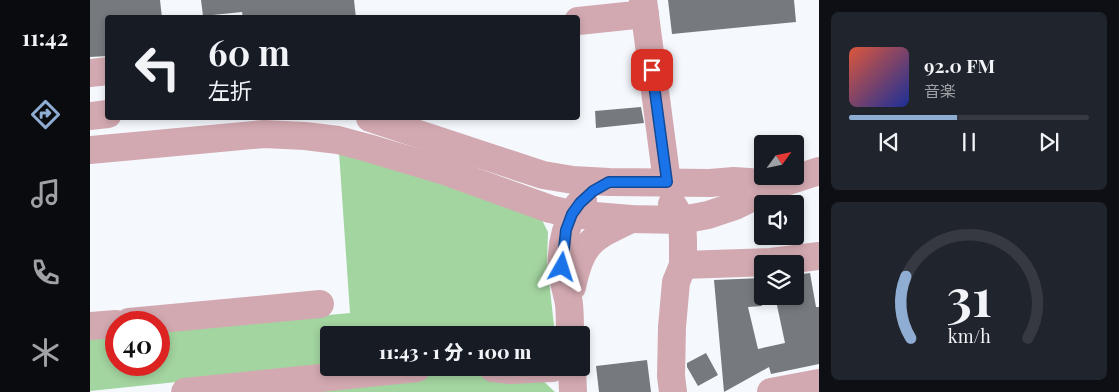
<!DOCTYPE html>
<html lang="ja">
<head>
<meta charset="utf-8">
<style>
  :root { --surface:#171b24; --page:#20242c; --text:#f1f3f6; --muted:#9ea1a6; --line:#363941; --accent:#8fadd2 }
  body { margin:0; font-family:"Playfair Display","Noto Sans JP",serif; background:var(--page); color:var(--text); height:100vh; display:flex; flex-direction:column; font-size:19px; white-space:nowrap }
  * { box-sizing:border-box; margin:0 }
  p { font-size:16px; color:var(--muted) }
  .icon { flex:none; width:28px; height:28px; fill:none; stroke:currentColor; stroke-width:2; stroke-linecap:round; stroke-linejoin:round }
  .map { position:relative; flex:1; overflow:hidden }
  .sheet { display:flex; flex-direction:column; gap:12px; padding:12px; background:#0d0f14; width:300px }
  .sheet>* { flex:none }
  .top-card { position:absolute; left:15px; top:15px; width:475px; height:105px; border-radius:5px; box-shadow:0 2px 8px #0003; background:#171b24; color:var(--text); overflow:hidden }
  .needle { width:32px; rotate:57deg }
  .fabs { position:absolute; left:664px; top:135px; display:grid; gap:10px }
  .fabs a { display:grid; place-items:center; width:50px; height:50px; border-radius:5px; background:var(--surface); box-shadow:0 2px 8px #0003; font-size:25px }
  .speed { position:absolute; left:15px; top:311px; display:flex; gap:10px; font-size:25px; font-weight:700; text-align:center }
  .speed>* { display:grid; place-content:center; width:65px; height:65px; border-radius:50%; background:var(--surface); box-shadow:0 2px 8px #0003; line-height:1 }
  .speed .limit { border:8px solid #d22; background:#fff; color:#111 }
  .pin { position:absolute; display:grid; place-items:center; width:42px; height:42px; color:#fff; margin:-21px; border-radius:10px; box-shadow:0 2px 8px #0006 }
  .me { position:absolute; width:55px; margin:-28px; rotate:6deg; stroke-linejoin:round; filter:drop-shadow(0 0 4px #0008) }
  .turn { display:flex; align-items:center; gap:18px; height:105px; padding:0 20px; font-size:22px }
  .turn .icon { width:65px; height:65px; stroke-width:2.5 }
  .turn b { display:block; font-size:35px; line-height:42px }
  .sheet .card { flex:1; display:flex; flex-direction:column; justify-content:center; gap:8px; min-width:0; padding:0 18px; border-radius:8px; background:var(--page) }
  .sheet .dial { align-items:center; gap:0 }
  .dial svg { height:130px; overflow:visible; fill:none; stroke:var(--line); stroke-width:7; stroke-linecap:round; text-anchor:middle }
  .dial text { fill:var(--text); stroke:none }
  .song { display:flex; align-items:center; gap:15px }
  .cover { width:60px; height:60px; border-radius:8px; background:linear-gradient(135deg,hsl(10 70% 55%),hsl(230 70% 35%)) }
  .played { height:5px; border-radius:2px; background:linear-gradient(90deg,var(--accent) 45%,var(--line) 45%) }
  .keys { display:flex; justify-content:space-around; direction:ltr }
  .trip { position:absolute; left:230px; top:326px; width:270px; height:50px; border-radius:5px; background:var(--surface); box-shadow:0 2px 8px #0003; font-weight:800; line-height:50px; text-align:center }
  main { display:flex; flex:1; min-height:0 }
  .dock { display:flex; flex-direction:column; width:90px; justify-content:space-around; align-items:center; background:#090b0e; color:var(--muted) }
  .dock .icon { width:35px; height:35px }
  .dock .on { color:var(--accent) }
  .dock b { font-size:22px; color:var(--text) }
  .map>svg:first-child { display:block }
  .green { fill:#a3d5a0 }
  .building { fill:#76797d }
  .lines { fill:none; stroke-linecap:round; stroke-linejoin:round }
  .minor { stroke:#d3a9b1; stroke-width:28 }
  .route-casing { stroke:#114b97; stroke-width:12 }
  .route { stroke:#1a73e8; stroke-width:9 }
</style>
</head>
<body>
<main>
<nav class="dock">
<b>11:42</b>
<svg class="icon on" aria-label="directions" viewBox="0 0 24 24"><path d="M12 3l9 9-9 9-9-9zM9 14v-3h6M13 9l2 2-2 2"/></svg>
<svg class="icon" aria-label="music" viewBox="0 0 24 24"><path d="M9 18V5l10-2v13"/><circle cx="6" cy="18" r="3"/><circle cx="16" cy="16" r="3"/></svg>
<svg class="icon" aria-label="phone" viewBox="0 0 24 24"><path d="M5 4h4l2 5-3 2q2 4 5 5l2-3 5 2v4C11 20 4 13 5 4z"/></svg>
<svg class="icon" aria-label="climate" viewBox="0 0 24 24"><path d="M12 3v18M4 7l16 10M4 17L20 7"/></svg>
</nav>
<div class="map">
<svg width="729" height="392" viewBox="0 0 729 392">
  <rect width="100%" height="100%" fill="#f5f9fd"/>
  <!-- green -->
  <g class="green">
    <path d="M249,152l85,26 118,42 6,12 -1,30 8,73h-226v31l-239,25v-54l26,-2v30h43v-34l191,-18z"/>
    <path d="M378,373l40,7 32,-2 15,14h-261l129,-16z"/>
  </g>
  <!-- building -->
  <g class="building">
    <path d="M0,0h70l2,18h-54v38l-18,1z"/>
    <path d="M111,0h153l2,18h-113l-1,-6 -39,4z"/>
    <path d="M578,0h126l2,22 -124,12z"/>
    <path d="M551,107l3,16 -48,5 -1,-17z"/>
    <path d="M720,273l6,34h3v57l-48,10 -2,-7 -45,25 -10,-112 48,-2v28l-14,1 10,42 27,-6 -10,-47h20v-21z"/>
    <path d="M616,353l12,22 -20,11 -11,-19v-4z"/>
    <path d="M557,360l4,32h-52l-3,-26z"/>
  </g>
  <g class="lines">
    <!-- minor -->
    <g class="minor">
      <path d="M553,0l24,182"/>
      <path d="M488,21l67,-7"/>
      <path d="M0,73l18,-2"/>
      <path d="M0,116l18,-2"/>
      <path d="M280,118l173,57 30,5 36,2 101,1 24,-2 45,3"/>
      <path d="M0,150l174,-16 41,2 33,4 30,8 77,23 105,38 21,5 60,5 51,1 26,-5 27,-9 44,-22 40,-13"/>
      <path d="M582,204l10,16 1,20v25l-7,17 -4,45 -1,49 2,16"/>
      <path d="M593,265l88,-3 48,-6"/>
      <path d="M482,287c9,-44 19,-49 59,-68"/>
      <path d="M39,322l191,-18"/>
      <path d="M0,326l26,-2"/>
      <path d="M480,335c0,-10 0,-21 -1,-31 -2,-12 -6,-23 -7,-35 -2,-22 5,-54 21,-69"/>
      <path d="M403,368l17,2 42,-2"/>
      <path d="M482,368l1,24"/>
      <path d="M95,392l232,-24"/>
      <path d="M681,392l48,-9"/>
    </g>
  </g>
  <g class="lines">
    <defs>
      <path id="route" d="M472,267l4,-37 6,-16 8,-11 13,-12 16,-9h58l-15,-112"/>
    </defs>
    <!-- route casing -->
    <use href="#route" class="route-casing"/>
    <!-- route -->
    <use href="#route" class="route"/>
  </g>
</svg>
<div class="fabs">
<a><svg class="needle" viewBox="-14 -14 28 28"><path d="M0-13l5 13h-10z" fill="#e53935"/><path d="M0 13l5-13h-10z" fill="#9ea1a6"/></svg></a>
<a><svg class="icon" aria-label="sound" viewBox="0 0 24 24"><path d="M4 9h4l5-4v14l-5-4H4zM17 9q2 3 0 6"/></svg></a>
<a><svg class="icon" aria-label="layers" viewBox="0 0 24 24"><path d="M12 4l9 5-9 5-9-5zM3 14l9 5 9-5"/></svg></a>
</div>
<div class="speed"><div class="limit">40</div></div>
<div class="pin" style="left:562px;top:70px;background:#d93025"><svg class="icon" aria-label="arrive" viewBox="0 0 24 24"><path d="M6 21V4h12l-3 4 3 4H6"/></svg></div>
<svg class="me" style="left:472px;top:267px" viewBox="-20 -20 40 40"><path d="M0-17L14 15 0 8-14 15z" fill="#1a73e8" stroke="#fff" stroke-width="4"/></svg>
<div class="trip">11:43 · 1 分 · 100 m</div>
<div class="top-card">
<div class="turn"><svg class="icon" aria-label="left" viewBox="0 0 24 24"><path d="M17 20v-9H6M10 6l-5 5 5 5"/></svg><div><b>60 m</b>左折</div></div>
</div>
</div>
<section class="sheet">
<div class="card">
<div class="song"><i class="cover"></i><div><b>92.0 FM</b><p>音楽</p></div></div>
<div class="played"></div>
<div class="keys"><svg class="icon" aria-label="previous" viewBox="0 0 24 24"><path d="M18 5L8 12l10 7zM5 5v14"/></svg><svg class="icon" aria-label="pause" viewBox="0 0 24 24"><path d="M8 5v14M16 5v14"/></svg><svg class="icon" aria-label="next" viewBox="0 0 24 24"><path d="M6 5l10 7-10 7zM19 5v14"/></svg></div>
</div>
<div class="card dial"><svg viewBox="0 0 100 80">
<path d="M14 69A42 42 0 1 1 86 69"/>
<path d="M14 69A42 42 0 0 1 11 31" stroke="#8fadd2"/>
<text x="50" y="56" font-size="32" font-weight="700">31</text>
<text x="50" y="72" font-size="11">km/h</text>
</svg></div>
</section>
</main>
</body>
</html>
